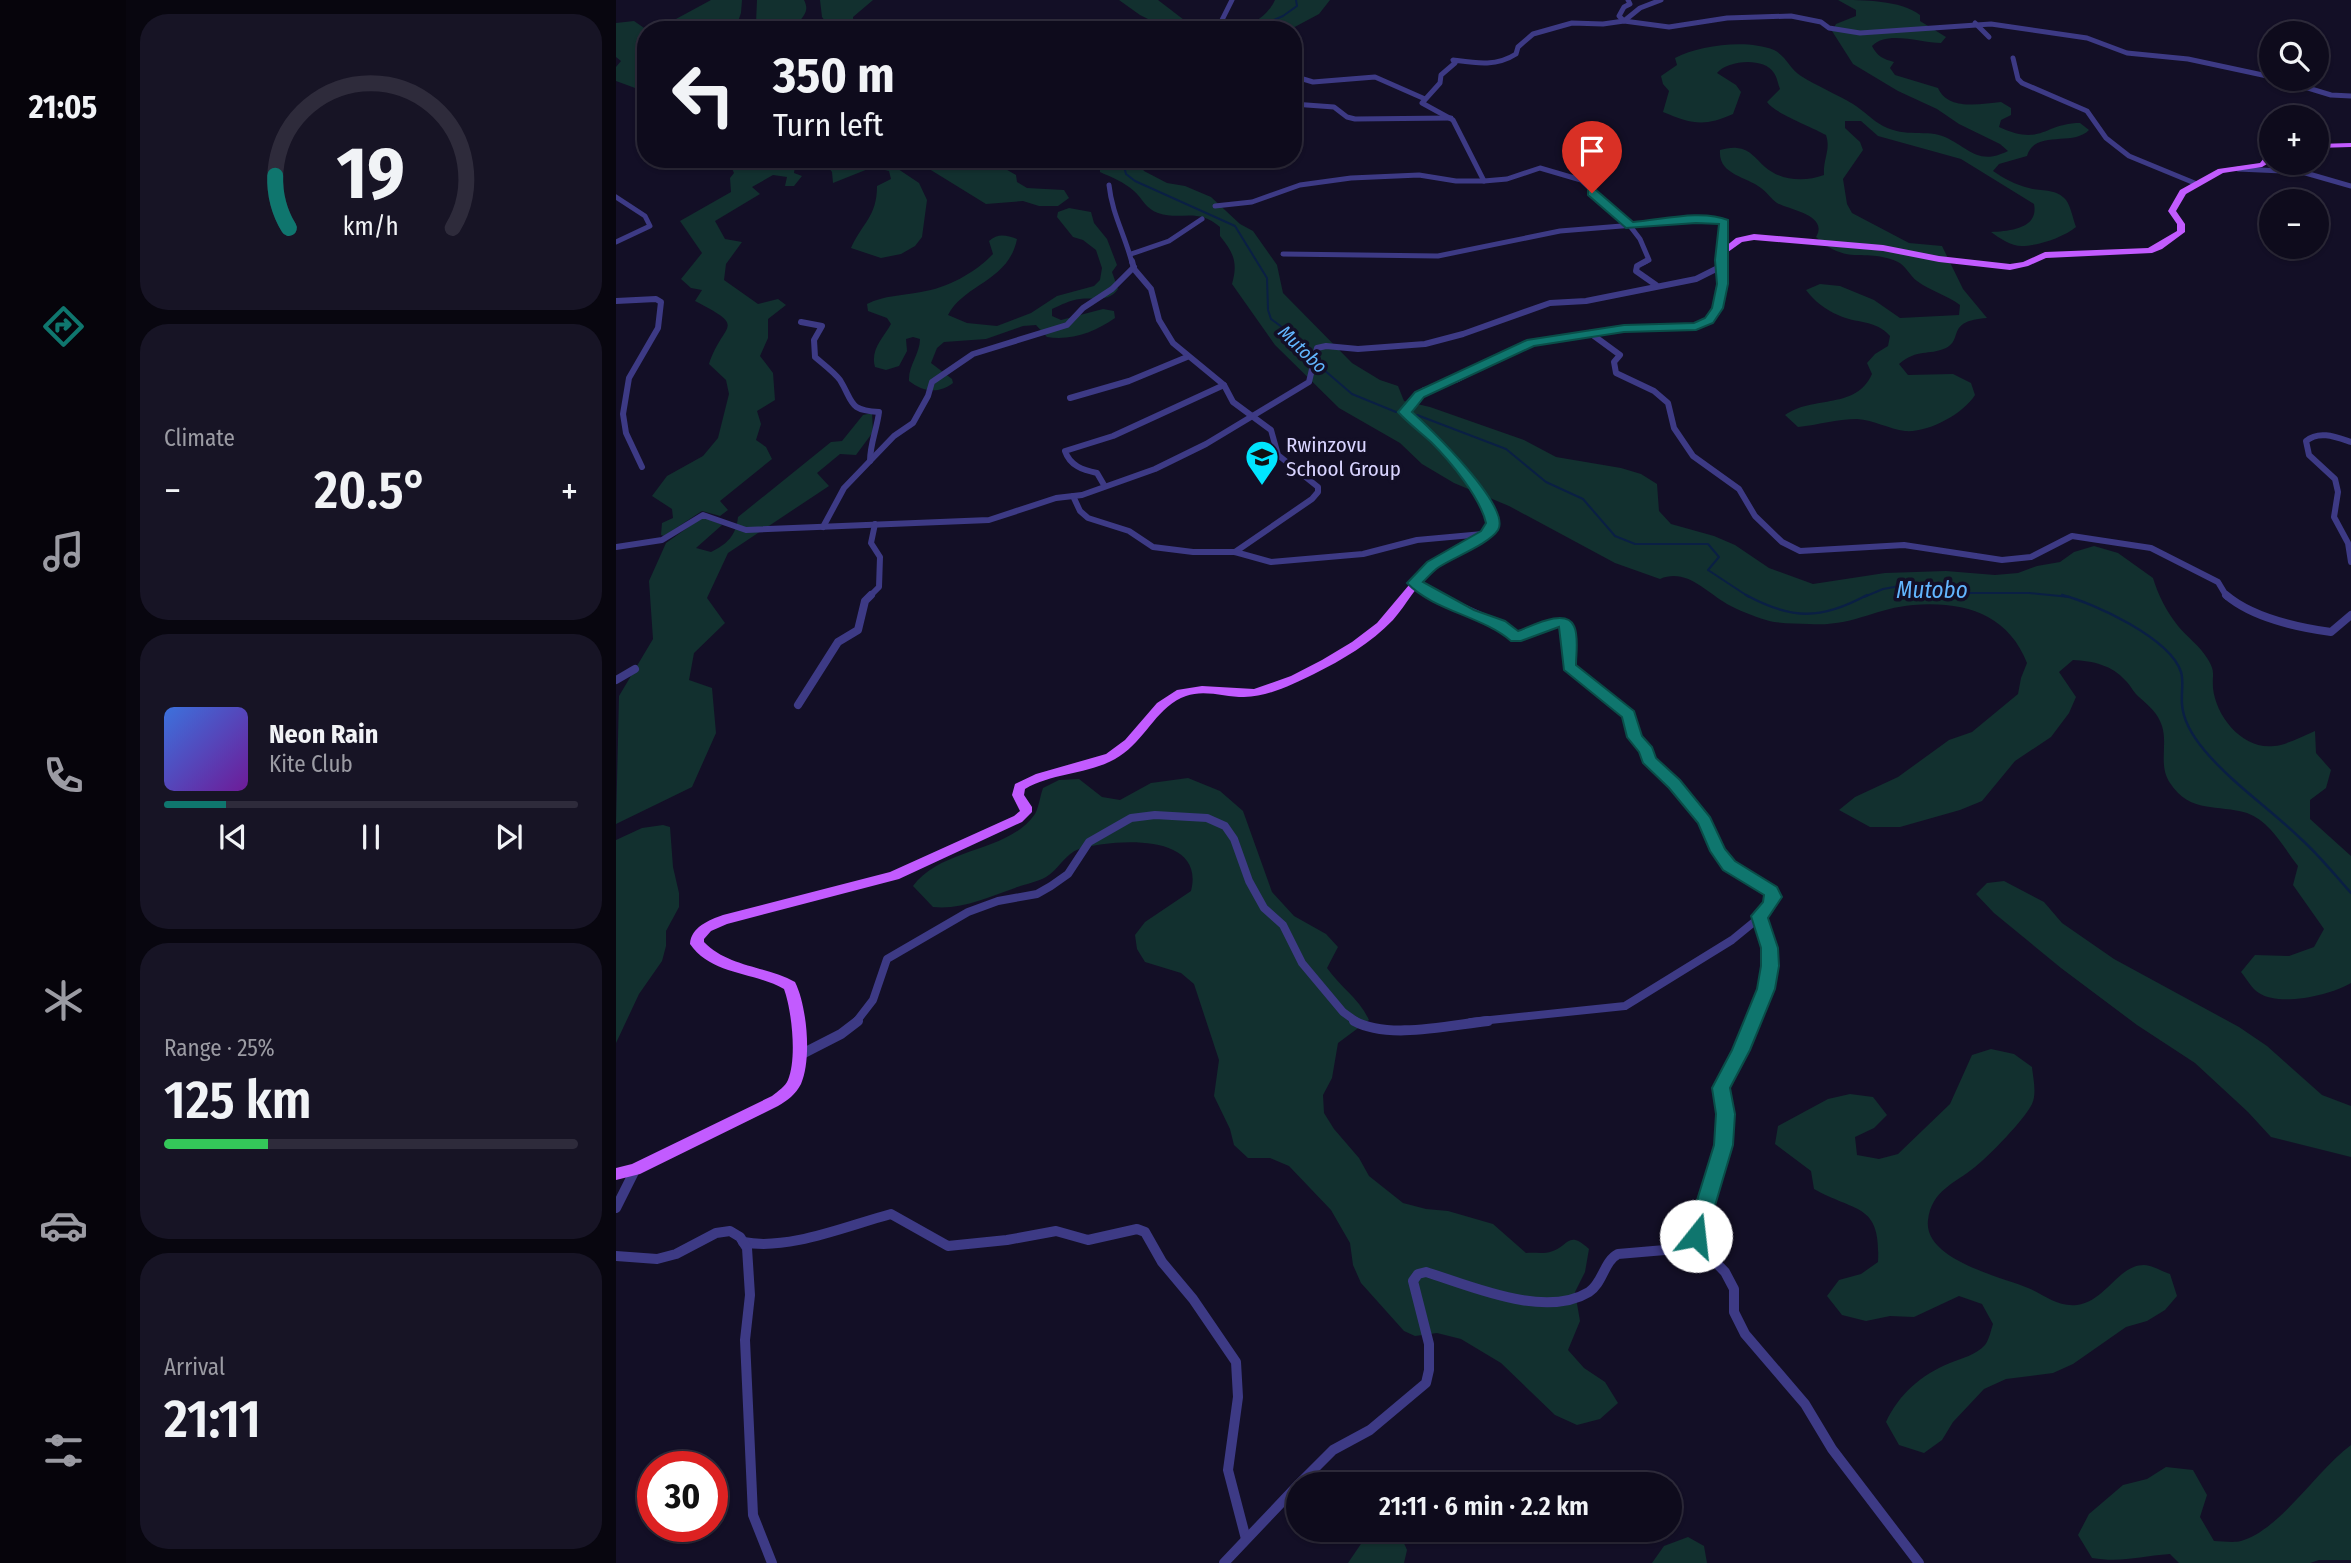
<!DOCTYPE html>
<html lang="en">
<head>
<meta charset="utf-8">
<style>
  :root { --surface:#0e0b1c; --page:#171425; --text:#f1f3f6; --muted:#9b9ba3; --line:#2e2b3b; --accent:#0f766e }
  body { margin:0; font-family:"Fira Sans Condensed",sans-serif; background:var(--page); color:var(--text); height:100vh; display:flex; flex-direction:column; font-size:26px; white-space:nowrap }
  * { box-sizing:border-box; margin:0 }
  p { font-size:23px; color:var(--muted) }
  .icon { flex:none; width:38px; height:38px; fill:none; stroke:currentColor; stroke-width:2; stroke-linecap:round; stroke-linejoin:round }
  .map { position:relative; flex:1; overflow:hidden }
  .side { display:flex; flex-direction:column; gap:14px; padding:14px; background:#08060f; width:490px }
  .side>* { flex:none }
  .banner { position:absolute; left:21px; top:21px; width:665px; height:147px; border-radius:28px; box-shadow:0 2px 5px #0004,0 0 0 2px var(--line); background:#0e0b1c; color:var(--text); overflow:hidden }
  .tools { position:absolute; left:1643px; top:21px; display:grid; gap:14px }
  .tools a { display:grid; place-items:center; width:70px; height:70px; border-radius:50%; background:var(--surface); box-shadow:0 2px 5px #0004,0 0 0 2px var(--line); font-size:35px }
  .speed { position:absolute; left:21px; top:1451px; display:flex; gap:14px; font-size:35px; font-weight:700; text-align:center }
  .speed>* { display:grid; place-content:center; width:91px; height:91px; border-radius:50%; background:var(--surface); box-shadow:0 2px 5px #0004,0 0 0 2px var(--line); line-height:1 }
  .speed .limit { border:10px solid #d22; background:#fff; color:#111 }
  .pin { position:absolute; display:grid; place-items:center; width:60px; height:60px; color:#fff; margin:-72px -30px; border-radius:50% 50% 50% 0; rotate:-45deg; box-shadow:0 0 7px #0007 }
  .pin .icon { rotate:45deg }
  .me { position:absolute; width:77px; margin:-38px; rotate:16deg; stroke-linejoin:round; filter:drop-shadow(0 0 5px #0008) }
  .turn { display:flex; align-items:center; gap:24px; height:147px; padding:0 21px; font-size:32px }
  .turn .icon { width:91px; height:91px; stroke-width:2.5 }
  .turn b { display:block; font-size:49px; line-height:60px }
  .big { font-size:52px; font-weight:600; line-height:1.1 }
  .side .tile { flex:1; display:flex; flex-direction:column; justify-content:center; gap:10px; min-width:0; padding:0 24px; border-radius:28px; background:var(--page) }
  .side .dial { align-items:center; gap:0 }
  .dial svg { height:182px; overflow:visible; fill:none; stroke:var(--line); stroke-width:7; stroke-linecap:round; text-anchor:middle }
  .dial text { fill:var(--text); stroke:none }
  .song { display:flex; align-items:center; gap:21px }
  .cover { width:84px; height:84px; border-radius:10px; background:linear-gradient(135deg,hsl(220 70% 55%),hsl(280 70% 35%)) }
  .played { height:7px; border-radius:4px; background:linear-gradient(90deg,var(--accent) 15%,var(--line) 15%) }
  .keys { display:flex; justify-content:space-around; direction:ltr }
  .heat { display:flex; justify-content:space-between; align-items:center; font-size:38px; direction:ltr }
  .charge { height:10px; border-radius:5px; background:linear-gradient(90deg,#34c759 25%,var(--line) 0) }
  .trip { position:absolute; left:670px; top:1472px; width:396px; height:70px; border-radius:35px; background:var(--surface); box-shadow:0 2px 5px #0004,0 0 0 2px var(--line); font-weight:600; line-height:70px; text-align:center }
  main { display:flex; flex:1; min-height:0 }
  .menu { display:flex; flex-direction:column; width:126px; justify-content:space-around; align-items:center; background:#06040b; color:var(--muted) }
  .menu .icon { width:49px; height:49px }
  .menu .on { color:var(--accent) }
  .menu b { font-size:32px; color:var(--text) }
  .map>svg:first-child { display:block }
  .green { fill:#12302f }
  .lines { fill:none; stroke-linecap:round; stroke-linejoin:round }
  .stream-far1 { stroke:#0a1f44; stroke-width:2 }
  .stream { stroke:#0a1f44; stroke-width:2.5 }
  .street-far3 { stroke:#3d3a85; stroke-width:5 }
  .street-far2 { stroke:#3d3a85; stroke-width:6 }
  .street-far1 { stroke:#3d3a85; stroke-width:8 }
  .street { stroke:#3d3a85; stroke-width:10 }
  .primary { fill:#c25bff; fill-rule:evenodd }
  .route { fill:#0f766e; stroke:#0a4d48; stroke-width:2 }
  .labels { text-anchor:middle; stroke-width:7; stroke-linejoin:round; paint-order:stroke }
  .far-water-label { font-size:19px; font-style:italic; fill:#62b6ff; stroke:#130f26 }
  .poi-label { font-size:21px; fill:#d9d4ff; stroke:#130f26; text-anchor:start }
  .water-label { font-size:23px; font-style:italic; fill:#62b6ff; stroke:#130f26 }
</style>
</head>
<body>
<main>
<nav class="menu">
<b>21:05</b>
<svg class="icon on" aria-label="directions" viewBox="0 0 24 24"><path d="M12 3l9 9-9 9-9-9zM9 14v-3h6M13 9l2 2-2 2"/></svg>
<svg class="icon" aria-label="music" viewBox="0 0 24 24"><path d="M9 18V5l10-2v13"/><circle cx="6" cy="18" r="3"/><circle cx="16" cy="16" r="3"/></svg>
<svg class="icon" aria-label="phone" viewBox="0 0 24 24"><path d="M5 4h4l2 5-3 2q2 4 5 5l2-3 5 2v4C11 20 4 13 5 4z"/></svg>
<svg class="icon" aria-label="climate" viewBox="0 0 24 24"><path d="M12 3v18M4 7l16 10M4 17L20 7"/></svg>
<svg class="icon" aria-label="car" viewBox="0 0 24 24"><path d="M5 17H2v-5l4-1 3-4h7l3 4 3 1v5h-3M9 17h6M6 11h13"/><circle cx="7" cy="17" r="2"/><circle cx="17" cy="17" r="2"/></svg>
<svg class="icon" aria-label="filters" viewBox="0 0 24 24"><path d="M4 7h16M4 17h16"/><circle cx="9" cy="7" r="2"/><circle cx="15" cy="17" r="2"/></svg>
</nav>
<section class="side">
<div class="tile dial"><svg viewBox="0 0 100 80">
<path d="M14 69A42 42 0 1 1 86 69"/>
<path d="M14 69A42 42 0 0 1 8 46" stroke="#0f766e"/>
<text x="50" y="56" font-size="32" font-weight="700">19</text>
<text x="50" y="72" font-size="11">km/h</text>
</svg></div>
<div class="tile"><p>Climate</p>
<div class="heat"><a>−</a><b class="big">20.5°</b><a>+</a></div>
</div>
<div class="tile">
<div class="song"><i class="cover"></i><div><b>Neon Rain</b><p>Kite Club</p></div></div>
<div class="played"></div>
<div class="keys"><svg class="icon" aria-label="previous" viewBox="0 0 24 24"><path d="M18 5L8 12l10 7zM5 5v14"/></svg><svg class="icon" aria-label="pause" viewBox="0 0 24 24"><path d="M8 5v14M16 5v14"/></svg><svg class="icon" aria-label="next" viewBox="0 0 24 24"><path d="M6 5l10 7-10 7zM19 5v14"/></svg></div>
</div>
<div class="tile"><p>Range · 25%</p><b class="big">125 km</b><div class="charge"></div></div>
<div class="tile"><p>Arrival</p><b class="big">21:11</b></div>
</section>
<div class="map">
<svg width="1735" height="1563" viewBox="0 0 1735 1563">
  <rect width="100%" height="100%" fill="#130f26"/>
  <!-- green -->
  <g class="green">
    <path d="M95,0h31l-1,13 -6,17h-61l2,-11z"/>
    <path d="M141,0h47c6,12 -1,15 -7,26l5,4h-42l-4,-7z"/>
    <path d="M204,0h53l-20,17 1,13h-22l-10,-13z"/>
    <path d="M503,0h39l30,23 13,3 16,-3c22,14 50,-5 58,-23h55l-11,14 -30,16h-119l-30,-15z"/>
    <path d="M1222,0c26,0 62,0 82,15v6l26,16 -5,6c-20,0 -54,-13 -69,3 5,10 11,13 22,16l-4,6 5,7 43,13c10,23 43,16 63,14l10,6v7l-10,5 -2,7c43,20 45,-4 81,-4l9,7c-16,17 -54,-1 -62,26l-28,8 -6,7c10,7 23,14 36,17 13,4 27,0 37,12 5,7 7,19 10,27 -12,10 -38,19 -54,19 -11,0 -23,-8 -31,-14 18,-1 48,-3 43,-28l-73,-45 -83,-23 -17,-15h-16v7l15,14 3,8 -20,29 4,25 5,9 57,30 33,3 21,43 24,29c-42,3 -23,21 -41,30 -18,8 -28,0 -47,16l9,11 45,-1 18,9 4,12c-12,19 -47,38 -70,36 -16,-2 -31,-11 -48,-12 -20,0 -39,6 -59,8l-13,-12c29,-20 71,-5 87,-41l-5,-11 8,-9 13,-8 2,-10c-15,-17 -34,-12 -52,-21 -12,-5 -24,-14 -32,-25l14,-6 20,2 34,14 26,18 59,-3 1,-10c-13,-10 -30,-14 -43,-24 -7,-5 -11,-15 -19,-19 -33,-15 -50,5 -82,-25 13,-22 -26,-27 -39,-34 -6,-4 -10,-11 -16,-15 -15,-12 -43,-13 -41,-38 5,-1 12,-3 17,-2 13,1 19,11 28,19 16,14 40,15 59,8 -1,-17 7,-25 2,-40 -14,-8 -52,-22 -59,-33l13,-13c-2,-5 -3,-12 -6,-16 -10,-16 -46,-13 -57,0l19,12 5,7 -8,22c-29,13 -41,10 -70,-2l6,-21 -6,-7 -2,-8 16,-11 -2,-7c25,-13 72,-19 99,-8 12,6 16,19 27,26 16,10 35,18 52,28 10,6 19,16 30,22 23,12 44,3 62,11 24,11 33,29 63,14l-8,-7 -41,-20 -22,-15 -39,-18 -45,-27 -21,-33 4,-7 20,-8v-6z"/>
    <path d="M18,21l13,9 -5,19 4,4 -4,13 4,1v25l-30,-11v-14l5,-6 -5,-4v-34z"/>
    <path d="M101,159h40l6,4 6,-4h27l-2,14 8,3 -8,10h-9l2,-9 -14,-2 -21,12 8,7 -45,27 10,18 17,3 -16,22 -2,16 34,24 20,-5 8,6 -18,14v19l-8,18 13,17 2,27 -18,11 4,13 -5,16 10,7 6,12 -52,42 8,9 -8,6 -18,-5 -38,25 -3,-1 1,-12 11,-5 -1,-9 -20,-13 15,-20 36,-20 15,-18 11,-44 -3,-14 -17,-16c14,-43 40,-35 -14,-63l7,-11 -11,-2 -10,-9 21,-26 -22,-32 51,-29 -1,-14 4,-5 -5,-11z"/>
    <path d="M206,159h61l36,24 8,17 -5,37 -7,9 -14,8 -20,4 -30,-10c11,-25 26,-31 26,-62l14,-7 -2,-8 -16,-4 -40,16 -1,-11z"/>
    <path d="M297,159h75l28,16 1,7 10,6 37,2 5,8 -11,8h-19l-16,-5 -37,3z"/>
    <path d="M474,159h52l-4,4 6,8 23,12 18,3 26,11 29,27 13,7 24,34 6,28 69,70 28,17 18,6 6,15 26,6 94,33 32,17 65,11 20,6 16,10 2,27 12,13 43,12 21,9 34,23 44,16 72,-11 61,-2 49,4 23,-2 19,-7 23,-4 14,-10 20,-6 24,7 35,25c5,17 14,34 25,48 9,11 22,20 29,32 9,14 5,15 6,30 3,29 30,62 61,58 13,-1 29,-10 41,-15l1,22 15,17 -5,18 -16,12v19l41,37v127c-20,12 -71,24 -92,10 -7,-4 -13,-15 -18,-21l14,-17 34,1 25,-9 10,-18 -31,-44 5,-19c-15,-19 -27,-44 -51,-53 -29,-9 -57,1 -77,-30 -12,-18 -2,-38 -8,-57 -4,-13 -13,-20 -23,-29 -5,-4 -8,-11 -13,-16 -14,-16 -33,-20 -53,-21l-14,12 17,25 -7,16 -18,24 -36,24 -33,40 -22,9 -60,17h-30l-31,-17 16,-13 43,-20 51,-37 23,-8 46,-38 3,-16 6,-15c-19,-49 -63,-62 -114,-58 -38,3 -60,22 -104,19 -14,-1 -30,0 -43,-4 -13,-4 -28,-10 -39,-16 -22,-13 -41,-36 -67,-25l-45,-16 -106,-57 -55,-23 -32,-19 -22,-21 -61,-35 -64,-63 -43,-61c6,-21 2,-31 -12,-48v-9c-23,-20 -38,-6 -62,-14 -12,-4 -16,-15 -24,-22 -10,-9 -23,-14 -34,-19v-4z"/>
    <path d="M453,208l22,4 3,11 13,16 10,26 -5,7 6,17c-10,14 -23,8 -38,10 -10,1 -19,6 -28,10v7l9,4 42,-11 11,2 1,7c-20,14 -44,23 -68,19l-11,-12 -13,1 -37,13 -42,3 -7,6 -6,15 21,16 1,4c-14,11 -30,9 -44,-2 -1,-15 11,-27 11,-42l-7,-2 -7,2 1,12 -8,15 -13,4 -11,-3c-5,-17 8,-29 16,-43l-4,-6 -19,-7 -1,-7c18,-9 34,-8 54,-12 26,-4 54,-19 72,-38l-4,-13c9,-8 17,-6 28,-2 -8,42 -53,45 -69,76l19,8 30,3 34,-13 26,-17 37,-10 6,-6 2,-12 -6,-18 -13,-10 -10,-3 -16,-20 1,-5z"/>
    <path d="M256,413l1,19 -17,23 -16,-1 -23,19 12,13 -101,67 -21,45 18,25 -31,30 -5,27 23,8 4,45 -24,54 -76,37 3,-128 34,-57 -4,-58 17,-38 38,-27 18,9 -26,23 15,4c16,-8 25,-16 27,-35l93,-75 11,-1 21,-26z"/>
    <path d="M572,778l32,13 23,20 29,81 22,24 32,18 12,13 -11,21c14,20 32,30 42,52l-31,23 -6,35 -9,17 1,18 10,16 25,29 10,18 34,27 23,6 22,2 45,13 33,29c7,-1 17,1 24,-1 19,-5 17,-23 39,-3l-4,23 -10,20 5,29 -12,29 16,18 21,14 13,21 -18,16 -23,6 -22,-10 -54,-52 -40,-24 -24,-6 -22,3 -11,-5 -43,-48 -8,-18 -3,-22 -19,-33 -42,-44 -19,-8h-22l-14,-13 -4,-16 -16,-33 5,-36 -25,-76 -13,-11 -36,-11 -8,-13 -2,-14 10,-13 46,-31c15,-59 -77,-52 -112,-42 -14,5 -21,21 -33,28 -9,5 -21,7 -31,11 -27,9 -53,22 -82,19l-20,-21c29,-39 95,-33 122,-72 4,-7 5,-18 8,-26l16,-8 20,-1 23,18 18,3 31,-17z"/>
    <path d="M47,825l7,2 3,40 6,26v14l-13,24v15l-4,15 -23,33 -23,49v-203l26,-12z"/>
    <path d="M1388,881l40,21 18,21 52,36 125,68 28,19 55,49 29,11v51l-80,-20 -23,-25 -53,-49 -58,-38 -76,-57 -67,-55 -18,-19 11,-11z"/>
    <path d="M1375,1049l23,5 18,13c1,11 5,26 0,37 -7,15 -44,53 -57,63 -21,17 -43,23 -47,53 -5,40 74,57 100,68 17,7 29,19 49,17 29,-4 41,-40 67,-40 8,0 19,7 26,9l7,22 -12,14 -18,11 -21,6 -53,37 -20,9 -47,6 -22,10 -31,33 -11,18 -18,13 -25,-8 -13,-23c13,-28 35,-47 64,-59 12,-5 26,-8 35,-18 4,-5 6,-15 8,-21l-11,-20 -23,-8 -45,21 -24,-1 -24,5 -24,-6 -15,-19 12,-16 22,-6 17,-12c3,-59 -21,-49 -64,-73l-3,-18 -36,-27 3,-18 50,-27 22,-5 23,3 14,18 -13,13 -19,9 2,18 22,4 19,-5 52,-50 22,-49z"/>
    <path d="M1735,1445v115h-32l-9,3h-131l-9,-9c-30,2 -48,9 -78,4l-14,-23 11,-21 34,-29 24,-6 19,-12 27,3 14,25 -7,22 14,24c8,0 19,2 27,0 39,-11 76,-71 110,-96z"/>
    <path d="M761,1530l26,11 4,9 -3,13h-56l19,-28z"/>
    <path d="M1072,1537l16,9 3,17h-55l12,-17z"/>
  </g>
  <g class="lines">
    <!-- stream-far1 -->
    <g class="stream-far1">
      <path d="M634,30l33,-14 14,-10 -1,-6"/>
      <path d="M506,159l4,15 9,7 100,45 32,52 1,32 3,9 23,17 20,21"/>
      <path d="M700,363l36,31 44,18"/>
      <path d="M801,415l89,34 40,33 37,17 32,37 20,8h73l11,13 -11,13 41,27"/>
      <path d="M1248,597l19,-8 17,-3 65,7h64l41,4"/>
    </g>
    <!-- stream -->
    <g class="stream">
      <path d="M1130,595c46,25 75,25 121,0"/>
      <path d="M1446,595c32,8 108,43 119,77 3,10 0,21 1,32 1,17 12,34 23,47 28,33 64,57 95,87 19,17 34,36 51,55"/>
    </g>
    <!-- street-far3 -->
    <g class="street-far3">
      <path d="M1012,0l2,4 -6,3 -5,9 5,5 45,6 58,-9 64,-2 30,6 8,6 31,5 131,-9 96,14 40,15 61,6 84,18"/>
      <path d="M1359,23l14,14"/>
      <path d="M604,24l12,-24"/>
      <path d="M1397,58l5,21 4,4 65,28 19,27 23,18 68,28"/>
      <path d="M677,76l20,6 62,-5 50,22"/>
      <path d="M1662,79l53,16 20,1"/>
      <path d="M677,104l41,3 13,10 8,2 96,-1"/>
      <path d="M1622,169l64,3 49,14"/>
      <path d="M868,181l-31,-61 -31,-17 18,-20 1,-8 14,-12 -2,-3c22,3 43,7 63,-6l2,-7 15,-13 39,-11 31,1 21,-3 16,-13 21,-8"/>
      <path d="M493,185c3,29 16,50 23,78"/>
      <path d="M0,197l29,19 5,10 -34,16"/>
      <path d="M599,206l37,-4 48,-17 51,-7 68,-3 37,6h28l23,-2 33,-11 41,12 49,46 10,13 9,21 -6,3"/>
      <path d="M515,254l38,-13 33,-22"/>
      <path d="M667,254l155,2 122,-25 148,-12 16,3v29"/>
    </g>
    <!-- street-far2 -->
    <g class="street-far2">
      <path d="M516,261l2,8 17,20 8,31 14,23 51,42 9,17 38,28 7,25 40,32v5l-6,7 -77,53"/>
      <path d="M1030,261l-9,5 -1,5 20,14"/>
      <path d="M0,301l40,-2 5,3 -3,26 -29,50 -6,36 3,19 16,34"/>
      <path d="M185,322l21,4 -8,14 1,17c8,7 19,15 25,23 14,23 8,30 39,32 -2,17 -9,32 -9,49"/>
      <path d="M974,333l30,22 -6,7 2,11 38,18 14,12 6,25 19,28 46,33 16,27 27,26 18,9 104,-6 98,15 29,-3 41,-21 79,12 67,34 9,15"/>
      <path d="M454,398l59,-17 58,-24"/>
      <path d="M1735,442c-15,-5 -32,-12 -45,-1l3,14 26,24 3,13 -4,25 14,26 3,19"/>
      <path d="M488,485l-7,-12c-14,-3 -27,-7 -32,-22l48,-15 111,-51"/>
      <path d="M457,496l7,15 8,7 41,13 24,16 40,5h42l36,10 92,-8 54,-14 66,-6"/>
      <path d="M207,527l21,-39 50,-52 19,-13 15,-27 4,-14 41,-28 94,-29 16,-17 29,-19 22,-22"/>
      <path d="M0,547l46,-7 41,-25 43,15 243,-10 67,-22 26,-3 73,-26 51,-25 103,-62 8,-34 9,-2 32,3 67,-5 38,-10 87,-31 36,-2 110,-22 24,-12"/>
      <path d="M798,583l26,14"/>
      <path d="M253,597l10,-10 1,-30 -9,-14 4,-19"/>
    </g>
    <!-- street-far1 -->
    <g class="street-far1">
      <path d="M821,595c26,15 56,23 79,42l39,-14 12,3 2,41 60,48 6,22 12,14 2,9 26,24 30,37 13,30 11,15 42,25 3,6 -20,25 -22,18 -107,66 -154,16"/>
      <path d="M1610,595c27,23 70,32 105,37l20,-17"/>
      <path d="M0,680l19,-11"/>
      <path d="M182,705l40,-63 20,-12 7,-29 6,-6"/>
      <path d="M240,1022l17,-22 14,-41 81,-47 30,-11 39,-7 14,-8 17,-12 21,-32 42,-24 24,-3 52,3 18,8 9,13 15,42 15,27 19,17 19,38 41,49 14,10"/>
      <path d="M1136,1022c19,-45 22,-58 7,-106"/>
    </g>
    <!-- street -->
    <g class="street">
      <path d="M738,1021c34,19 96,4 134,0"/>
      <path d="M1137,1021l-32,67 4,26 -2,31 -12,34 -15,63 29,30 9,17v23l11,22 60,70 27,45 87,114"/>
      <path d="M182,1056l43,-22 17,-13"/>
      <path d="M0,1208l19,-38"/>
      <path d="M127,1242c45,9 103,-16 148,-28l57,32 59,-6 49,-9 32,9 49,-11 8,3 17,30 31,37 43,63 2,35 -10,73 18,69"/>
      <path d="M0,1256l41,3 19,-5 40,-21 14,-2 10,6 7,11 3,47 -5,45 8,175 19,48"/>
      <path d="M683,1484l34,-34 37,-20 56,-47 3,-13v-26l-16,-63 5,-7 8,-2c45,14 119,47 163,20 14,-9 15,-31 29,-38l47,-4 31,-8"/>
      <path d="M608,1563l74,-78"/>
    </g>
    <!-- primary -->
    <g class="primary">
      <path d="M1735,143v4l-34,1v-4z"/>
      <path d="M1653,152h3v9l-10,6 -39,6 -37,21 -10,17 9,13v8l-23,17 -10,4 -106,5 -18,8 -18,4 -71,-8 -56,-11 -129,-11 -12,2 -14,10 -5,53 -4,10 -9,9 -14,6 -72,1 -91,13 -75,38 -30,10 -18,20c23,22 94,86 86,118 -20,16 -44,24 -63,40 -16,14 -26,34 -40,50 -22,23 -51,40 -79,54 -21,10 -46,23 -70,23 -19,0 -40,-8 -58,-1 -28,10 -39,40 -62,57 -28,22 -69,18 -99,36l-1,6 8,12v5l-10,10 -123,57 -172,45 -16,7 -7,8v3c24,25 62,24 91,40 12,24 17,77 6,102 -5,10 -14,17 -23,22l-138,68 -24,6v-12l16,-4 140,-68c6,-5 13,-9 16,-16 9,-21 4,-69 -4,-91 -29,-17 -73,-14 -94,-45 1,-17 19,-24 33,-29l167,-43 124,-56 6,-5 -8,-16 3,-11 21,-10 70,-20 19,-14 32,-37 20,-13 25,-4 52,3 37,-13 31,-16 30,-18 25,-19 48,-57 62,-39c-3,-30 -37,-67 -58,-88 -9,-9 -20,-17 -29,-27l22,-24 30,-10 76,-38 96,-15 71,-1c10,-4 14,-8 19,-19l6,-54 16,-13 18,-4 129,11 56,11 71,8 13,-2 22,-10 103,-4 29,-17v-7l-9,-13 12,-21 38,-21 42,-6z"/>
    </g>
  </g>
  <!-- route -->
  <path class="route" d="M972,190h8l37,32c28,-2 68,-13 95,-2v64l-5,24 -10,15 -17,7 -72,2 -90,14 -110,51 -12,15c17,15 100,95 86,118 -9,14 -44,27 -59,37 -6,4 -11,10 -16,15l51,28 31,11 13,10c12,-4 48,-24 56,-5 5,10 2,28 2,39l58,46 8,25 10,11 4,11 24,22 30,37 15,32 10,12 42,26 5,10 -14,21 10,30 1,18 -4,23 -25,61 -20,38 5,26 -2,31 -27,91 -3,6 -7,3 -7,-3 -3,-6 28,-91 2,-31 -4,-26 20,-38 25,-61 4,-23v-18l-10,-32 12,-14 1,-7 -41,-25 -13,-19 -12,-28 -29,-35 -26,-25 -4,-11 -12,-15 -5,-20 -58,-47 -5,-43 -38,14h-10c-29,-25 -77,-30 -104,-58l20,-21 54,-31 5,-8c-6,-26 -36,-62 -55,-81 -11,-10 -23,-19 -33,-30l17,-20 112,-52 97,-15 70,-2 11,-5 7,-10 5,-24 -2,-24 4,-36 -23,-1 -70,5 -38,-33z"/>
  <!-- icons -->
  <defs>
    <symbol id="school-pin" viewBox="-11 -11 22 30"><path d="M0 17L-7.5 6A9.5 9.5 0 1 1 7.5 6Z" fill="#00e5ff" stroke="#130f26"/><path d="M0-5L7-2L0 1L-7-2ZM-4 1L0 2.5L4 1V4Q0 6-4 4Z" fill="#111"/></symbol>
  </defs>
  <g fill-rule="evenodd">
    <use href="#school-pin" x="627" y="438" width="38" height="52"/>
  </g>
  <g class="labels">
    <!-- far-water labels -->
    <g class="far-water-label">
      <text transform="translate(687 349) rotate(44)" y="7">Mutobo</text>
    </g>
    <!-- poi labels -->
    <g class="poi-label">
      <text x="670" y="452">Rwinzovu<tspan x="670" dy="24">School Group</tspan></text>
    </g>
    <!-- water labels -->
    <g class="water-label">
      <text x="1316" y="598">Mutobo</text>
    </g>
  </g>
</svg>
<div class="tools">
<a><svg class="icon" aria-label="search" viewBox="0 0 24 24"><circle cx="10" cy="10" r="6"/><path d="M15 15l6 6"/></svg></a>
<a>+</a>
<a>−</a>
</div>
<div class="speed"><div class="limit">30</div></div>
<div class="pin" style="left:976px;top:193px;background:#d93025"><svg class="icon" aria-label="arrive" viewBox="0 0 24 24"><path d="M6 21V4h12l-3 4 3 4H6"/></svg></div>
<svg class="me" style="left:1080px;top:1236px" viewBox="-20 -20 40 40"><circle r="19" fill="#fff"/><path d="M0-13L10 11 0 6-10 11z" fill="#0f766e"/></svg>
<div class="trip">21:11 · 6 min · 2.2 km</div>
<div class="banner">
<div class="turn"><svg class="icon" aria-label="left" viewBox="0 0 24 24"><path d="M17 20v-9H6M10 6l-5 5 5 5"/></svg><div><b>350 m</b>Turn left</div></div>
</div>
</div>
</main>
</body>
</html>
